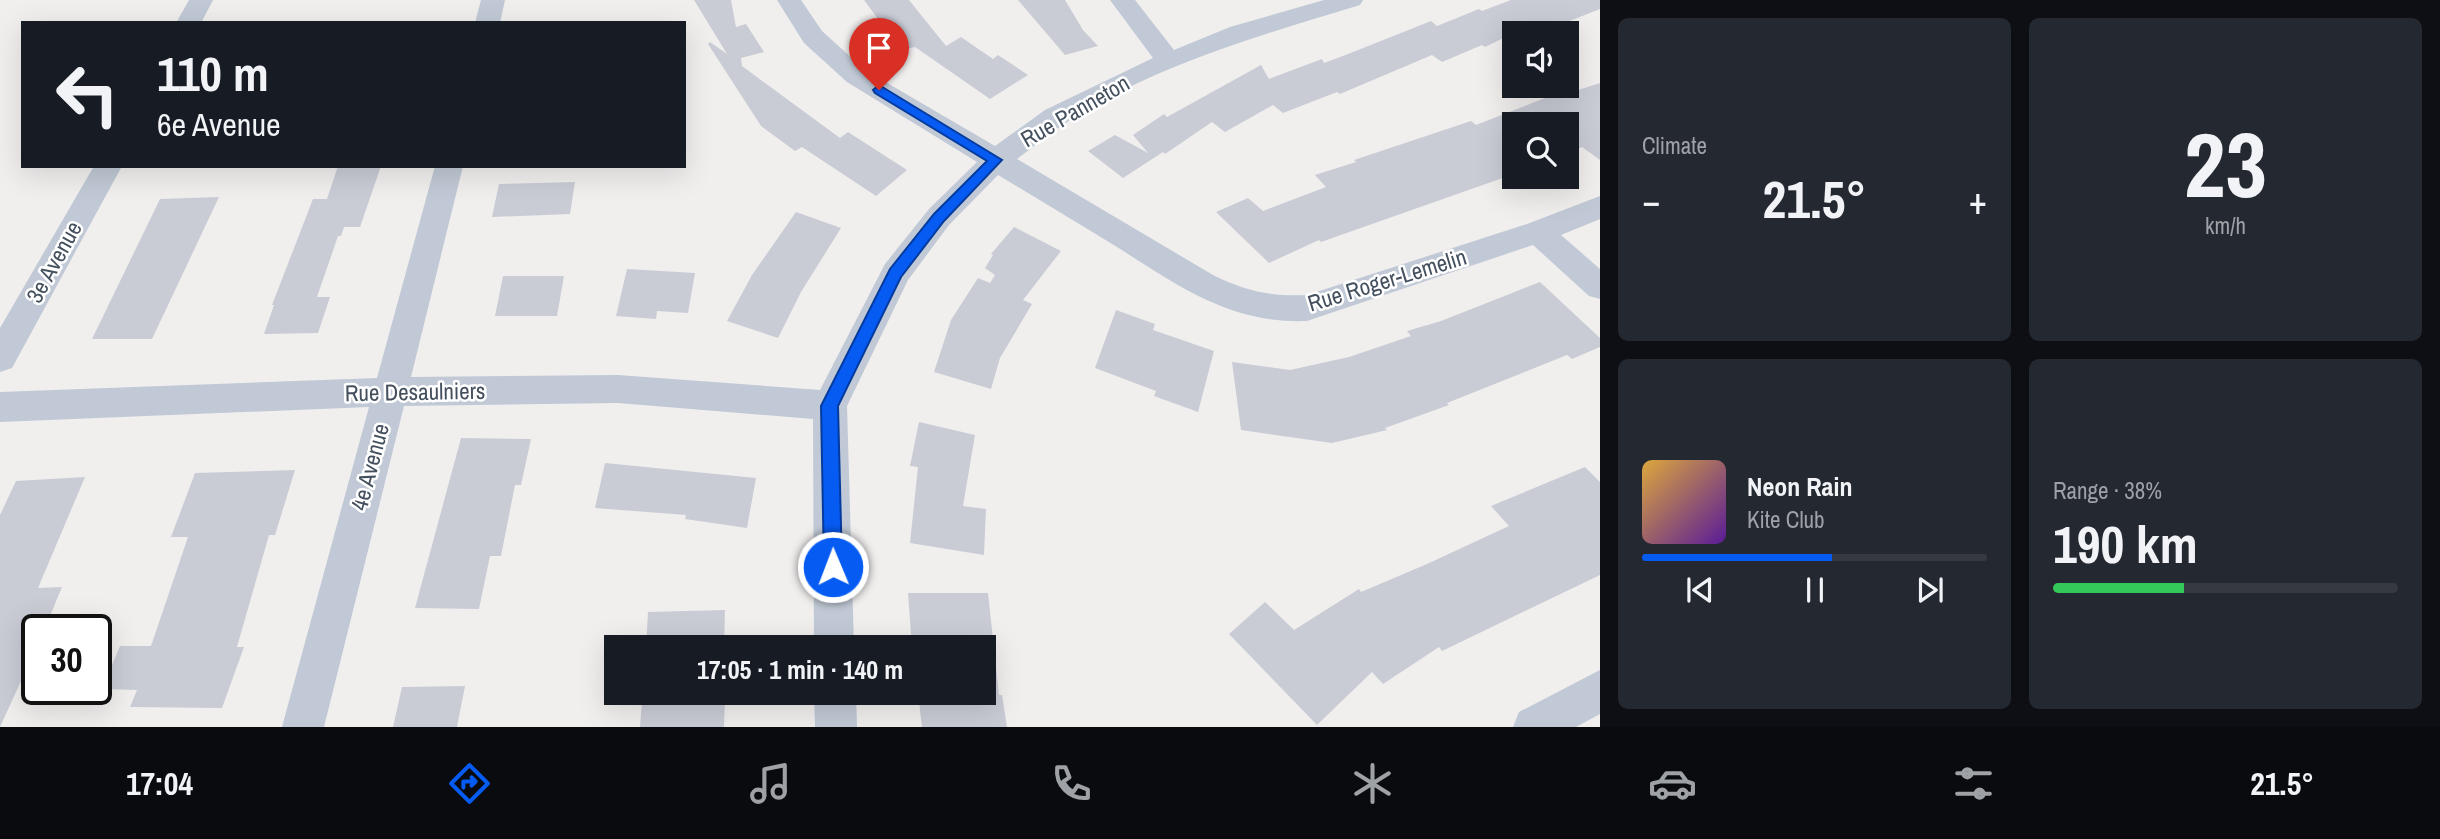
<!DOCTYPE html>
<html lang="en">
<head>
<meta charset="utf-8">
<style>
  :root { --surface:#171b24; --page:#242831; --text:#f1f3f6; --muted:#9ea1a6; --line:#363941; --accent:#065bf3 }
  body { margin:0; font-family:"Archivo Narrow",sans-serif; background:var(--page); color:var(--text); height:100vh; display:flex; flex-direction:column; font-size:26px; white-space:nowrap }
  * { box-sizing:border-box; margin:0 }
  p { font-size:23px; color:var(--muted) }
  .icon { flex:none; width:38px; height:38px; fill:none; stroke:currentColor; stroke-width:2; stroke-linecap:round; stroke-linejoin:round }
  .map { position:relative; flex:1; overflow:hidden }
  .side { display:flex; flex-direction:column; gap:18px; padding:18px; background:#0d0f14; width:840px }
  .side>* { flex:none }
  .hud { position:absolute; left:21px; top:21px; width:665px; height:147px; border-radius:0px; box-shadow:0 7px 28px #0002; background:#171b24; color:var(--text); overflow:hidden }
  .tools { position:absolute; left:1502px; top:21px; display:grid; gap:14px }
  .tools a { display:grid; place-items:center; width:77px; height:77px; border-radius:0px; background:var(--surface); box-shadow:0 7px 28px #0002; font-size:35px }
  .speed { position:absolute; left:21px; top:614px; display:flex; gap:14px; font-size:35px; font-weight:700; text-align:center }
  .speed>* { display:grid; place-content:center; width:91px; height:91px; border-radius:50%; background:var(--surface); box-shadow:0 7px 28px #0002; line-height:1 }
  .speed .limit { border:4px solid #111; border-radius:10px; background:#fff; color:#111 }
  .pin { position:absolute; display:grid; place-items:center; width:60px; height:60px; color:#fff; margin:-72px -30px; border-radius:50% 50% 50% 0; rotate:-45deg; box-shadow:0 0 7px #0007 }
  .pin .icon { rotate:45deg }
  .me { position:absolute; width:77px; margin:-38px; rotate:359deg; stroke-linejoin:round; filter:drop-shadow(0 0 5px #0008) }
  .turn { display:flex; align-items:center; gap:24px; height:147px; padding:0 21px; font-size:32px }
  .turn .icon { width:91px; height:91px; stroke-width:2.5 }
  .turn b { display:block; font-size:49px; line-height:60px }
  .big { font-size:52px; font-weight:700; line-height:1.1 }
  .side .tile { flex:1; display:flex; flex-direction:column; justify-content:center; gap:10px; min-width:0; padding:0 24px; border-radius:10px; background:var(--page) }
  .side .dial { align-items:center; gap:0 }
  .dial b { font-size:91px; line-height:1 }
  .song { display:flex; align-items:center; gap:21px }
  .cover { width:84px; height:84px; border-radius:10px; background:linear-gradient(135deg,hsl(40 70% 55%),hsl(270 70% 35%)) }
  .played { height:7px; border-radius:4px; background:linear-gradient(90deg,var(--accent) 55%,var(--line) 55%) }
  .keys { display:flex; justify-content:space-around; direction:ltr }
  .heat { display:flex; justify-content:space-between; align-items:center; font-size:38px; direction:ltr }
  .charge { height:10px; border-radius:5px; background:linear-gradient(90deg,#34c759 38%,var(--line) 0) }
  .side .tiles { flex:1; display:grid; gap:18px; grid-template-columns:repeat(2,1fr) }
  .trip { position:absolute; left:604px; top:635px; width:392px; height:70px; border-radius:0px; background:var(--surface); box-shadow:0 7px 28px #0002; font-weight:700; line-height:70px; text-align:center }
  .tabs { display:flex; height:112px; justify-content:space-around; align-items:center; background:#090b0e; color:var(--muted) }
  .tabs .icon { width:49px; height:49px }
  .tabs .on { color:var(--accent) }
  .tabs b { font-size:32px; color:var(--text) }
  main { display:flex; flex:1; min-height:0 }
  .map>svg:first-child { display:block }
  .building { fill:#c9ccd5 }
  .lines { fill:none; stroke-linecap:round; stroke-linejoin:round }
  .minor { fill:#c0c9d5; fill-rule:evenodd }
  .route { fill:#065bf3; stroke:#043b9e; stroke-width:2 }
  .labels { text-anchor:middle; stroke-width:5; stroke-linejoin:round; paint-order:stroke }
  .street-label { font-size:23px; fill:#44505e; stroke:#fff }
</style>
</head>
<body>
<main>
<div class="map">
<svg width="1600" height="727" viewBox="0 0 1600 727">
  <rect width="100%" height="100%" fill="#f1eeee"/>
  <!-- building -->
  <g class="building">
    <path d="M694,0h37l5,27 10,-3 18,28 -23,6 1,8 98,72 8,-6 59,38 -31,26 -74,-49 -7,4 -34,-25 -53,-82 2,-2 17,12z"/>
    <path d="M864,0h45l37,46 15,-9 32,22 5,-4 30,20 -38,24 -75,-52 -14,3z"/>
    <path d="M1018,0h47l18,30 15,16 -33,9z"/>
    <path d="M1511,0h89v9l-61,24h-25l-29,14 -3,-2 -40,17 -10,-7 -92,39 -3,-2 -54,21 -10,-8 -48,27 -13,-10 -47,32 -2,-2 -40,26 -35,-27 27,-16 33,18 -15,-18 31,-21 3,3 94,-52 8,14 53,-20 2,4 19,-7 88,-35 6,5 42,-17 3,2z"/>
    <path d="M1600,83v77l-18,-13 -16,7v-30h-52v50l-193,68 -2,-2 -50,23 -53,-51 32,-14 15,13 63,-24 -11,-12 41,-13 -2,-2 117,-39 5,4 74,-29 3,2z"/>
    <path d="M338,166h43l-21,61h-16l-3,9h-3l-21,61h13l-12,36 -54,1 10,-29h-2l41,-106h14z"/>
    <path d="M575,182l-5,32 -78,3 7,-33z"/>
    <path d="M219,197l-67,142h-60l68,-140z"/>
    <path d="M796,212l45,16 -40,64 -23,46 -51,-17 25,-46z"/>
    <path d="M1014,227l47,24 -38,49 9,4 -32,54 -9,31 -57,-17 17,-52 27,-42 12,5 5,-8 -10,-7 8,-13 -2,-1z"/>
    <path d="M627,269l68,4 -7,40 -31,-2 -1,8 -40,-3z"/>
    <path d="M503,276h61l-7,40h-62z"/>
    <path d="M1540,282l60,56v9l-28,12 -5,-4 -120,48 2,2 -64,23 2,2 -55,13 -91,-13 -9,-68 58,8 59,-13 62,-21 -4,-5 34,-10z"/>
    <path d="M1116,310l39,14 -2,6 61,21 -16,61 -44,-16 2,-5 -61,-23z"/>
    <path d="M919,422l56,13 -12,71 23,3 -2,46 -74,-12 8,-76 -8,-1z"/>
    <path d="M461,438l70,1 -10,46h-6l-14,71h-11l-11,53 -64,-1z"/>
    <path d="M605,463l151,15 -9,50 -62,-9 1,-4 -91,-7z"/>
    <path d="M1585,467l15,15v93l-158,76 -3,-4 -56,37 -11,-12 -55,53 -88,-91 36,-32 29,28 65,-41 2,3 66,-28 82,-38 -18,-20z"/>
    <path d="M295,470l-20,65h-6l-32,112h7l-22,61 -92,-1 7,-17 -35,-1 18,-43h31l37,-109h-17l24,-64z"/>
    <path d="M85,477l-47,111 24,-1 -18,43h-7v16l-37,81v-212l16,-34z"/>
    <path d="M908,593h80l11,102h3l5,32h-85l-4,-34h66v-45l-72,-1z"/>
    <path d="M725,610l-1,38h-78l2,-36z"/>
    <path d="M465,686l-8,41h-64l9,-40z"/>
    <path d="M725,699l-1,28h-84l2,-27z"/>
  </g>
  <g class="lines">
    <!-- minor -->
    <g class="minor">
      <path d="M189,0h24l-12,23h-25z"/>
      <path d="M481,0h24l-5,23h-25z"/>
      <path d="M777,0h24l21,31 43,39 130,76 50,-36 108,-52 -43,-58h25l39,50 56,-23 94,-27h39l-3,5c-99,30 -210,62 -296,119 -17,11 -32,24 -47,35l196,116c32,16 59,22 94,20l220,-71 73,-28v23l-39,16 39,34v30l-11,-3 -56,-51 -226,76c-77,3 -128,-35 -190,-74 -40,-24 -79,-48 -119,-72l-49,50 -41,55 -61,126 7,242h-40l-1,-229 -195,-16 -214,3 -80,321h-42l87,-320 -369,15v-30l377,-14 58,-212h28l-52,211 207,-2 202,15 65,-126 44,-55 48,-47 -130,-80 -43,-39z"/>
      <path d="M94,166h28l-110,202 -12,4v-44z"/>
      <path d="M1600,670v44l-24,13h-63l6,-15z"/>
      <path d="M814,693h42l1,34h-42z"/>
    </g>
  </g>
  <!-- route -->
  <path class="route" d="M879,85l123,75 -58,61 -43,56 -63,129 4,161 -3,6 -6,3 -7,-3 -2,-6 -3,-161 69,-137 44,-55 53,-53 -112,-68 -2,-3z"/>
  <g class="labels">
    <!-- street labels -->
    <g class="street-label">
      <text transform="translate(1075 111) rotate(-30)" y="8">Rue Panneton</text>
      <text transform="translate(54 262) rotate(-61)" y="8">3e Avenue</text>
      <text transform="translate(1387 280) rotate(-17)" y="8">Rue Roger-Lemelin</text>
      <text transform="translate(415 392) rotate(-1)" y="8">Rue Desaulniers</text>
      <text transform="translate(370 467) rotate(-75)" y="8">4e Avenue</text>
    </g>
  </g>
</svg>
<div class="tools">
<a><svg class="icon" aria-label="sound" viewBox="0 0 24 24"><path d="M4 9h4l5-4v14l-5-4H4zM17 9q2 3 0 6"/></svg></a>
<a><svg class="icon" aria-label="search" viewBox="0 0 24 24"><circle cx="10" cy="10" r="6"/><path d="M15 15l6 6"/></svg></a>
</div>
<div class="speed"><div class="limit">30</div></div>
<div class="pin" style="left:879px;top:90px;background:#d93025"><svg class="icon" aria-label="arrive" viewBox="0 0 24 24"><path d="M6 21V4h12l-3 4 3 4H6"/></svg></div>
<svg class="me" style="left:833px;top:567px" viewBox="-20 -20 40 40"><circle r="17" fill="#065bf3" stroke="#fff" stroke-width="3"/><path d="M0-11L8 9 0 5-8 9z" fill="#fff"/></svg>
<div class="trip">17:05 · 1 min · 140 m</div>
<div class="hud">
<div class="turn"><svg class="icon" aria-label="left" viewBox="0 0 24 24"><path d="M17 20v-9H6M10 6l-5 5 5 5"/></svg><div><b>110 m</b>6e Avenue</div></div>
</div>
</div>
<section class="side">
<div class="tiles">
<div class="tile"><p>Climate</p>
<div class="heat"><a>−</a><b class="big">21.5°</b><a>+</a></div>
</div>
<div class="tile dial"><b>23</b><p>km/h</p></div>
<div class="tile">
<div class="song"><i class="cover"></i><div><b>Neon Rain</b><p>Kite Club</p></div></div>
<div class="played"></div>
<div class="keys"><svg class="icon" aria-label="previous" viewBox="0 0 24 24"><path d="M18 5L8 12l10 7zM5 5v14"/></svg><svg class="icon" aria-label="pause" viewBox="0 0 24 24"><path d="M8 5v14M16 5v14"/></svg><svg class="icon" aria-label="next" viewBox="0 0 24 24"><path d="M6 5l10 7-10 7zM19 5v14"/></svg></div>
</div>
<div class="tile"><p>Range · 38%</p><b class="big">190 km</b><div class="charge"></div></div>
</div>
</section>
</main>
<nav class="tabs">
<b>17:04</b>
<svg class="icon on" aria-label="directions" viewBox="0 0 24 24"><path d="M12 3l9 9-9 9-9-9zM9 14v-3h6M13 9l2 2-2 2"/></svg>
<svg class="icon" aria-label="music" viewBox="0 0 24 24"><path d="M9 18V5l10-2v13"/><circle cx="6" cy="18" r="3"/><circle cx="16" cy="16" r="3"/></svg>
<svg class="icon" aria-label="phone" viewBox="0 0 24 24"><path d="M5 4h4l2 5-3 2q2 4 5 5l2-3 5 2v4C11 20 4 13 5 4z"/></svg>
<svg class="icon" aria-label="climate" viewBox="0 0 24 24"><path d="M12 3v18M4 7l16 10M4 17L20 7"/></svg>
<svg class="icon" aria-label="car" viewBox="0 0 24 24"><path d="M5 17H2v-5l4-1 3-4h7l3 4 3 1v5h-3M9 17h6M6 11h13"/><circle cx="7" cy="17" r="2"/><circle cx="17" cy="17" r="2"/></svg>
<svg class="icon" aria-label="filters" viewBox="0 0 24 24"><path d="M4 7h16M4 17h16"/><circle cx="9" cy="7" r="2"/><circle cx="15" cy="17" r="2"/></svg>
<b>21.5°</b>
</nav>
</body>
</html>
